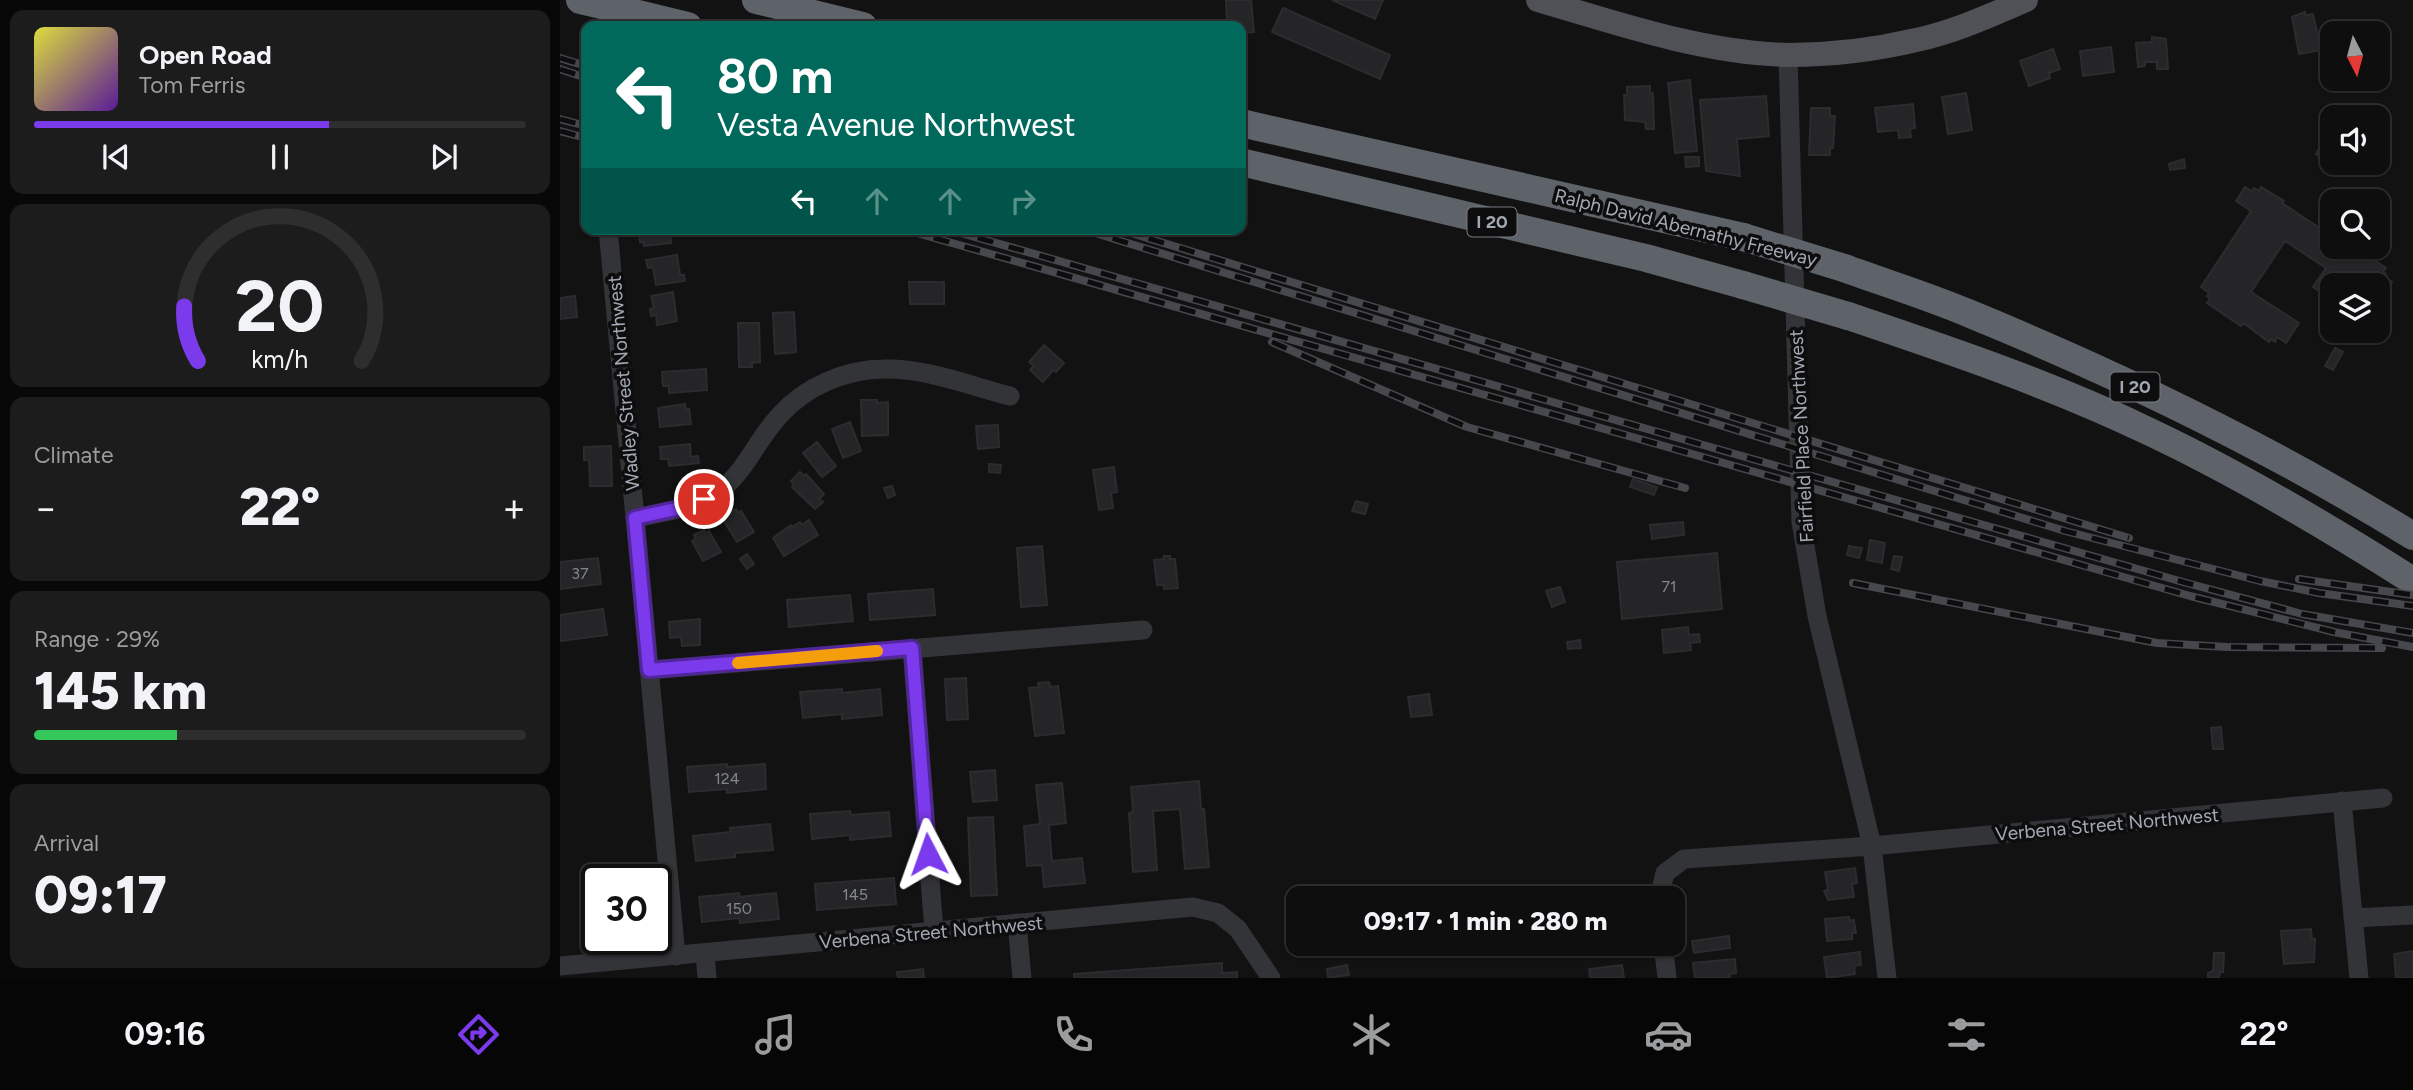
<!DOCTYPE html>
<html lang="en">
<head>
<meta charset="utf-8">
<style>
  :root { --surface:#0e0e0e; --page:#1c1c1c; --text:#f1f3f6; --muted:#9b9c9e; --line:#2e2e2e; --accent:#7c3aed }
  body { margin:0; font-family:Figtree,sans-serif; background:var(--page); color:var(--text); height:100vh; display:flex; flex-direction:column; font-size:26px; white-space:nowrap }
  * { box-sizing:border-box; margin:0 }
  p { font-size:23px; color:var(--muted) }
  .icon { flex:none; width:38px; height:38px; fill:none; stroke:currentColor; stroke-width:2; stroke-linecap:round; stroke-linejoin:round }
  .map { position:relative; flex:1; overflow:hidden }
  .drawer { display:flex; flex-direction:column; gap:10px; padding:10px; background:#080808; width:560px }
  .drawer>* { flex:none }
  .guide { position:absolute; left:21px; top:21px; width:665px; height:214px; border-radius:14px; box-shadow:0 2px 5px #0004,0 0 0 2px var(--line); background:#00695c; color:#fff; overflow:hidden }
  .needle { width:46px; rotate:174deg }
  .fabs { position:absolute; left:1760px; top:21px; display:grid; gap:14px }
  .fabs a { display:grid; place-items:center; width:70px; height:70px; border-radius:14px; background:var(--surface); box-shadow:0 2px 5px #0004,0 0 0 2px var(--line); font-size:35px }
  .speed { position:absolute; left:21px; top:864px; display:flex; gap:14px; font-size:35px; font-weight:700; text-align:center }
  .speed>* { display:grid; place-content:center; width:91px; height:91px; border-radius:50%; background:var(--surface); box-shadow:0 2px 5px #0004,0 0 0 2px var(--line); line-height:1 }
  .speed .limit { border:4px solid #111; border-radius:10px; background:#fff; color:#111 }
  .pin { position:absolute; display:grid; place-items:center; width:60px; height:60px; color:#fff; margin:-30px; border:4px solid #fff; border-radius:50%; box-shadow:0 2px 7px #0007 }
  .me { position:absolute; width:77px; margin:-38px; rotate:356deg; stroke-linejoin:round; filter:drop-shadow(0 0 5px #0008) }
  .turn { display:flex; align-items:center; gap:24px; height:147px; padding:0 21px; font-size:32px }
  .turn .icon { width:91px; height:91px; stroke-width:2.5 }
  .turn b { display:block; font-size:49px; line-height:60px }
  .lanes { display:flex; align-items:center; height:66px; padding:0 21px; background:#0003; justify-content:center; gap:35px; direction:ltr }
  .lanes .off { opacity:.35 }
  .big { font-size:52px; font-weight:800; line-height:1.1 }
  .drawer .tile { flex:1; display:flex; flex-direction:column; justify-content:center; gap:10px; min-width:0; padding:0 24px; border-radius:14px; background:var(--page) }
  .drawer .dial { align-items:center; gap:0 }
  .dial svg { height:182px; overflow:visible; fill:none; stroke:var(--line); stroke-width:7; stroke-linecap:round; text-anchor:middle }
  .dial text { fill:var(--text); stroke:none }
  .song { display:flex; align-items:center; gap:21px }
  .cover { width:84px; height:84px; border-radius:10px; background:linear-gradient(135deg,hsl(60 70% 55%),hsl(270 70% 35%)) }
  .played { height:7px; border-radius:4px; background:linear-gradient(90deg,var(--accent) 60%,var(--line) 60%) }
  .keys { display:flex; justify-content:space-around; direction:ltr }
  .heat { display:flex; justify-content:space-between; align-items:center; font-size:38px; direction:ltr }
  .charge { height:10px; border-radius:5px; background:linear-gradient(90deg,#34c759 29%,var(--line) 0) }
  .trip { position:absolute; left:726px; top:886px; width:399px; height:70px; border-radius:14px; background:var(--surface); box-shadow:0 2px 5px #0004,0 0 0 2px var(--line); font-weight:800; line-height:70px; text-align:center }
  .tabs { display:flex; height:112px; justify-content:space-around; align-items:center; background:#060606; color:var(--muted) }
  .tabs .icon { width:49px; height:49px }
  .tabs .selected { color:var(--accent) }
  .tabs b { font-size:32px; color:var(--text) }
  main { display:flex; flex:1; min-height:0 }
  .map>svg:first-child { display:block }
  .building { fill:#252527; stroke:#2c2c2f; stroke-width:2 }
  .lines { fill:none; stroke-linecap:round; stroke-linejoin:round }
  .minor { stroke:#333438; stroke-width:19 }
  .major { stroke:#4f5157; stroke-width:24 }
  .highway { stroke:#5e6269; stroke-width:28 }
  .rail-casing { stroke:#46484d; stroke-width:8 }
  .rail { stroke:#0d0d0e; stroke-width:5; stroke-dasharray:16; stroke-linecap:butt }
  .highway-bridge { stroke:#5e6269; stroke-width:28 }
  .route-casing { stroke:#51269a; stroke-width:18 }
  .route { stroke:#7c3aed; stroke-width:12 }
  .slow { stroke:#f59e0b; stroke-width:12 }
  .labels { text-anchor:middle; stroke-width:7; stroke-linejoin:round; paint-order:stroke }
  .number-label { font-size:16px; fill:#838790 }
  .shield { fill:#0d0d0e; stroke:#767a82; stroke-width:2 }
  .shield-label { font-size:18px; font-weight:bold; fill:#a3a9b4 }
  .street-label { font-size:19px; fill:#a3a9b4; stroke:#0d0d0e }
</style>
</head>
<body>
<main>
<section class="drawer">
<div class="tile">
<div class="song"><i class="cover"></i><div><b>Open Road</b><p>Tom Ferris</p></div></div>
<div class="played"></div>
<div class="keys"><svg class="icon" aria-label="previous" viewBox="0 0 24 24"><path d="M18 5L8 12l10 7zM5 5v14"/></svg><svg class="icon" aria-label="pause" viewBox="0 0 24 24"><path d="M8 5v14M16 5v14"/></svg><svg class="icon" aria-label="next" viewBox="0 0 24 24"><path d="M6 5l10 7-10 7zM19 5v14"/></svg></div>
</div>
<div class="tile dial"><svg viewBox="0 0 100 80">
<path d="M14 69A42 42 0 1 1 86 69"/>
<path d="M14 69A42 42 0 0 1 8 45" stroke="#7c3aed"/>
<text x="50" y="56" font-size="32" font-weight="700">20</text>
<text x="50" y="72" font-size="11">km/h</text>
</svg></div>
<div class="tile"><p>Climate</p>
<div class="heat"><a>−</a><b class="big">22°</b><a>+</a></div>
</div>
<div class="tile"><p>Range · 29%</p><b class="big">145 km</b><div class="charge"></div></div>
<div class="tile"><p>Arrival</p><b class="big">09:17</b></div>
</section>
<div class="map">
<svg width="1853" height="978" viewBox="0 0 1853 978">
  <rect width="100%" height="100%" fill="#121213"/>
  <!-- building -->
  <g class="building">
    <path d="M666,0h25l3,32 -13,1v-7h-14z"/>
    <path d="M772,0h51l-8,19z"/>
    <path d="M723,8l107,47 -10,24 -108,-47z"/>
    <path d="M1745,12v3l8,-1 8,36 -22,4 -7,-37z"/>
    <path d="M1592,37l14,2 2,30h-11v-7h-12v4l-7,1 -2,-24 16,-1z"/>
    <path d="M1551,47l3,25 -31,4 -3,-25z"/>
    <path d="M1493,49l7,20 -11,4 1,5 -21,8 -9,-25z"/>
    <path d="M1130,80l7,71 -22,2 -7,-70z"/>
    <path d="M1090,86v8l3,-1 1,36h-8l-1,-7 -20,-2 -1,-25h3v-8z"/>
    <path d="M1406,93l6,37 -24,4 -6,-37z"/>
    <path d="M1206,96l3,40 -32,3 3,37 -34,-5 -6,-71z"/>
    <path d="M1353,104l2,24 -5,1 1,8 -12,1 -1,-8 -20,2 -3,-24z"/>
    <path d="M1251,108h19v8h5l-2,32h-3v7h-21z"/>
    <path d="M1771,126l2,1 -2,35 -15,-8z"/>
    <path d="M1125,157h14v9l-13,1z"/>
    <path d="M1624,159l1,9 -15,2 -1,-6z"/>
    <path d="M1685,187l7,4 2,-3 5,3 2,-4 23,14 -2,2 51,34v10h15l12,8 2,-3 24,16 -3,4 3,2 -1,3 7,5 -10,14 -4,-3v-8h-45v15l-20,-13 13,-19 -41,-27 -34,51 48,31 -13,20 -9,-6 -2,5 -4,-3 -2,3 -26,-19 -2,3 -34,-23 3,-4 -3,-3 2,-3 -8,-6 50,-76 -15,-10z"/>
    <path d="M79,229h31l1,14 -27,3 -1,-4h-3z"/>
    <path d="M117,255l3,20h4l1,6 -29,4 -3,-18 -5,1 -2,-8z"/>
    <path d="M349,282h35v22h-34z"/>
    <path d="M113,292l4,29 -20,4 -1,-10 -5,1 -1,-7 4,-1 -3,-12z"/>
    <path d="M15,296l2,21 -17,2v-21z"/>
    <path d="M234,312l2,40 -21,2 -2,-41z"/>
    <path d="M178,323h21l1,39 -8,1v4h-13z"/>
    <path d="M484,345l20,18 -8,9 -3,-2 -10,12 -13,-12 4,-4 -5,-4z"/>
    <path d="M1775,348l8,4 -10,18 -8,-4z"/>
    <path d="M146,369l1,21 -38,3v-7h-6l-1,-14z"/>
    <path d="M301,400h16v3l11,-1v33l-26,1z"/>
    <path d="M125,404l1,6 3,-1 2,15 -31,3 -2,-19z"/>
    <path d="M290,422l11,29 -18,7 -11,-29z"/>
    <path d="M438,425l1,22 -21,2 -2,-23z"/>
    <path d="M257,442l19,24 -14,11 -19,-24z"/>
    <path d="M130,444l1,13 7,-1 1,7 -30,3 -1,-7h-7l-1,-12z"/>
    <path d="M51,446l1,40h-22l-1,-26h-5v-13z"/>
    <path d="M429,464l12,1 -1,8 -11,-1z"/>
    <path d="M554,467l3,25 -6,1 2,15 -14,2 -6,-40z"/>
    <path d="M240,472l4,4 2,-2 18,20 -5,5 4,3 -8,7 -23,-22 2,-2 -3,-4z"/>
    <path d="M1073,479l24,8 -3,8 -24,-8z"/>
    <path d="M332,486l3,9 -7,3 -4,-10z"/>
    <path d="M796,501l12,3 -3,10 -13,-3z"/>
    <path d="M176,509l2,4 3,-2 13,21 -17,10 -15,-24z"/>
    <path d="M249,520l9,15 -34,21 -11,-18 18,-13 1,2 8,-5 2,3z"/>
    <path d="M1123,522l1,13 -32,4 -2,-14z"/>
    <path d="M144,530l2,3 3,-2 12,21 -18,9 -11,-20 4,-3 -2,-3z"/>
    <path d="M1310,540l15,3 -3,20 -15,-3z"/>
    <path d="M482,546l5,59 -26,2 -4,-59z"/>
    <path d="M1289,546l13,2 -3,10 -12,-3z"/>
    <path d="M1157,553l5,56 -100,10 -5,-57z"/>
    <path d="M187,554l7,10 -7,5 -7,-10z"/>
    <path d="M604,556h6v3h5l3,29 -14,1v-4h-7l-3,-25 10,-1z"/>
    <path d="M1334,556l8,1 -3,14 -8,-2z"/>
    <path d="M38,558l3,26 -41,5v-27z"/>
    <path d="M1000,587l5,15 -13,5 -6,-16z"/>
    <path d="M373,589l2,26 -65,5 -2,-26z"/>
    <path d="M290,595l3,26 -64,6 -2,-27z"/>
    <path d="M43,609l4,26 -47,6v-26z"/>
    <path d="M140,619v26l-18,1 -1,-9 -11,1 -1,-16z"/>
    <path d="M1128,627l1,8 10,-1 1,8 -10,1 1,7 -27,3 -2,-23z"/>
    <path d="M1020,640l1,8 -13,1 -1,-7z"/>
    <path d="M406,678l2,41 -21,1 -2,-41z"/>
    <path d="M489,682l1,5 8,-1 6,47 -29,3 -6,-48 10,-1 -1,-4z"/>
    <path d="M282,689v4l38,-4 2,26 -40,4v-5l-39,4 -3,-26z"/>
    <path d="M869,694l3,21 -21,2 -3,-20z"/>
    <path d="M1661,727l2,22h-10l-2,-21z"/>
    <path d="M167,764v3l38,-3 1,25 -39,4v-4l-38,3 -2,-25z"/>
    <path d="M435,770l2,30 -24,2 -3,-30z"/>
    <path d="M639,781l2,28h3l5,58 -24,2 -5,-60 -27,2 4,59 -24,2 -4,-59 4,-1 -2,-25z"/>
    <path d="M502,783l4,40 -17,2 3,36 30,-3 3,25 -41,4 -2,-22 -15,1 -3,-40 16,-2 -4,-39z"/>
    <path d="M290,811l1,4 38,-3 2,24 -41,4v-5l-38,4 -2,-25z"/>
    <path d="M433,817l4,78 -26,1 -3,-78z"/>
    <path d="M210,824l3,26 -38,3v4l-39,4 -3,-25 38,-4 -1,-4z"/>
    <path d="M1295,868l2,15 -5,1 2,13 -26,3 -4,-9 4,-1 -3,-18z"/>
    <path d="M334,878l2,26 -79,6 -2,-26z"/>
    <path d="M1023,890h8l1,7 29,-3 1,4h-38z"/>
    <path d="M179,893l1,4 36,-4 3,26 -39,4 -1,-5 -37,4 -3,-25z"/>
    <path d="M1289,917l1,4 4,-1 2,13h-4v6l-25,2 -2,-22z"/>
    <path d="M1751,929l1,10h3l-1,23 -30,2 -3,-33z"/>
    <path d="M1169,936l1,12 -36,5 -2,-12z"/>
    <path d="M1031,943h35l1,10 -43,4 -1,-10 8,-1z"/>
    <path d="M1853,951v27h-17l-2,-24z"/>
    <path d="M1300,952l1,13 -7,1 1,8 -28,4 -3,-21z"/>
    <path d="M1654,953h10l-1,19h-3l-1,6h-11v-5l5,-2z"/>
    <path d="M1175,959l1,14 -7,1 1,4h-35l-2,-15z"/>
    <path d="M662,963v10l15,-1v6h-163v-4z"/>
    <path d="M787,965l2,10 -21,3 -1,-9z"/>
    <path d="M1062,965l2,13h-34l-1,-9z"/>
    <path d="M363,969l1,9h-26l-1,-6z"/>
  </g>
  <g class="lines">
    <!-- minor -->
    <g class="minor">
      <path d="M1228,55l13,467 16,94 55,230 15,132"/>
      <path d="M48,229l68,727"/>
      <path d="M75,518c29,-6 62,-10 86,-28 26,-21 37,-52 59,-75 26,-29 66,-46 105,-46 41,-1 85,17 125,27"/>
      <path d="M352,648l22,283"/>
      <path d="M89,670l494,-40"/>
      <path d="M1782,801l17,177"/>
      <path d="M1099,898l6,-25 19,-14 188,-13 511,-48"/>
      <path d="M1793,918l60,-3"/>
      <path d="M457,923l5,55"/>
      <path d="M1103,943l4,35"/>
      <path d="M145,953l2,25"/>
      <path d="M0,966l633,-59 25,6 20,16 33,49"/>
    </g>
    <!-- major -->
    <path class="major" d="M978,0c81,24 166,53 250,55 43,0 86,-5 128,-15 38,-8 75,-25 110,-40"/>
    <!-- highway -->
    <g class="highway">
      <path d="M20,0l108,26"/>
      <path d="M196,0l107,26"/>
      <path d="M681,123l502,114"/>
      <path d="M681,162l405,96 97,27"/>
      <path d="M1284,268c41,15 84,28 124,45 154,63 304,136 445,223"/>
      <path d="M1288,316c101,34 205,69 302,116 91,43 178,95 263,149"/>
    </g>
    <defs>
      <g id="rail">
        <path d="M0,58l26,8"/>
        <path d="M0,69l26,9"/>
        <path d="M0,119l26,7"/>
        <path d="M0,131l26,7"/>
        <path d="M343,229l1287,367 144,36 79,15"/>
        <path d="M387,229l1236,353 119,32 111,19"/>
        <path d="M522,229l983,302 195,50 59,12 94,13"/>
        <path d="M558,229l1011,309"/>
        <path d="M712,342l195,85 218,61"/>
        <path d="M1739,579l114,16"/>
        <path d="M1293,583l304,60 70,4 155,1"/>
      </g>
    </defs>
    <!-- rail casing -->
    <use href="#rail" class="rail-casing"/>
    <!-- rail -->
    <use href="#rail" class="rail"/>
    <!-- highway-bridge -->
    <g class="highway-bridge">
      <path d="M1183,237l101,31"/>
      <path d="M1183,285l105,31"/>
    </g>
  </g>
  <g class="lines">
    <defs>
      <path id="route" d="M144,499l-15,7 -54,12 14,152 263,-22 16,206"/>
    </defs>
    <!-- route casing -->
    <use href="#route" class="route-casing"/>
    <!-- route -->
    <use href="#route" class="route"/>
    <!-- slow -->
    <path class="slow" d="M178,663l139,-12"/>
  </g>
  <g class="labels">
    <!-- number labels -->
    <g class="number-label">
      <text x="20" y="579">37</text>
      <text x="1109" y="592">71</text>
      <text x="167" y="784">124</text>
      <text x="295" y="900">145</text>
      <text x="179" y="914">150</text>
    </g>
    <!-- shield labels -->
    <g class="shield">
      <rect x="907.5" y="207.5" width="49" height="29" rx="5"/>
      <rect x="1550.5" y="372.5" width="49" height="29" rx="5"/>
    </g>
    <g class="shield-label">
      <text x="932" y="228">I 20</text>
      <text x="1575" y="393">I 20</text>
    </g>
    <!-- street labels -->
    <g class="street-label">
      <text transform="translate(1126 227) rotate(14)" y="7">Ralph David Abernathy Freeway</text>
      <text transform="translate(63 383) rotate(-95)" y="7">Wadley Street Northwest</text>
      <text transform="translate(1241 436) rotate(-93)" y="7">Fairfield Place Northwest</text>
      <text transform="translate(1547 824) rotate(-5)" y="7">Verbena Street Northwest</text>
      <text transform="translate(371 932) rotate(-5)" y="7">Verbena Street Northwest</text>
    </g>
  </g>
</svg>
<div class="fabs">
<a><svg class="needle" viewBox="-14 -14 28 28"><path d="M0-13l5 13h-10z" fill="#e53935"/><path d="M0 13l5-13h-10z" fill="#9b9c9e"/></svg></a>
<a><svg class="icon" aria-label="sound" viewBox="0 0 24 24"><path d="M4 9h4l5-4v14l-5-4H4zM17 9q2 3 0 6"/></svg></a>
<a><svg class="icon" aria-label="search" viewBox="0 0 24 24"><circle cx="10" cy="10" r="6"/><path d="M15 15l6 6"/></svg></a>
<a><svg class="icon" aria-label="layers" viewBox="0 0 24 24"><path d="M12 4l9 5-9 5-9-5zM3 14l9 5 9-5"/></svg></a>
</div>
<div class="speed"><div class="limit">30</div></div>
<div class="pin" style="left:144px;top:499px;background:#d93025"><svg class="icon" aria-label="arrive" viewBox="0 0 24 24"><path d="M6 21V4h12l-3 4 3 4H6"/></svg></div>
<svg class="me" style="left:368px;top:854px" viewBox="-20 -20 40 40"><path d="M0-17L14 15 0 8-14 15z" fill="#7c3aed" stroke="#fff" stroke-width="4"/></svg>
<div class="trip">09:17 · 1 min · 280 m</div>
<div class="guide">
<div class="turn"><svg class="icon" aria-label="left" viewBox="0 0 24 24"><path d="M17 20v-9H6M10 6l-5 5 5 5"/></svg><div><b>80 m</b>Vesta Avenue Northwest</div></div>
<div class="lanes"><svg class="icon" aria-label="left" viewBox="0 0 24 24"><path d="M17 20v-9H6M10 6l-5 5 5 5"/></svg><svg class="icon off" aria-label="ahead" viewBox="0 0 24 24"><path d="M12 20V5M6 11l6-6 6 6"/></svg><svg class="icon off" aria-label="ahead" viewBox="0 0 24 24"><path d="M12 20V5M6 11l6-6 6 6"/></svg><svg class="icon off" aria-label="right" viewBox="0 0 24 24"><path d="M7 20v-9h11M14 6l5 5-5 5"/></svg></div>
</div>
</div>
</main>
<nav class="tabs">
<b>09:16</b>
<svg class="icon selected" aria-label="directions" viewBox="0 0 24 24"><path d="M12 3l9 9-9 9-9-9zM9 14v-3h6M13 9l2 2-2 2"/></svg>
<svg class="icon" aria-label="music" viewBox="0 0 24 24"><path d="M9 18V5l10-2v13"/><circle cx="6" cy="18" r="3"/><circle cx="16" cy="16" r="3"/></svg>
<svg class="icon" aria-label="phone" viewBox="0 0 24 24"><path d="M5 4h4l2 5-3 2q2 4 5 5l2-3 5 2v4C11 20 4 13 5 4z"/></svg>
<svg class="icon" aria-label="climate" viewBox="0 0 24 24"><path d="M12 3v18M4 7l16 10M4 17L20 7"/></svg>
<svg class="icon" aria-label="car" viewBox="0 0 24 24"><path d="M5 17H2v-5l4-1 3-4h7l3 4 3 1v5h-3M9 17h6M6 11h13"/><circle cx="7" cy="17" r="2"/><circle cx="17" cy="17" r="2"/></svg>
<svg class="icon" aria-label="filters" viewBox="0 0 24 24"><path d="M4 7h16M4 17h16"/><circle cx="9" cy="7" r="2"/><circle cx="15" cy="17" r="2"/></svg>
<b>22°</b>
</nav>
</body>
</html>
